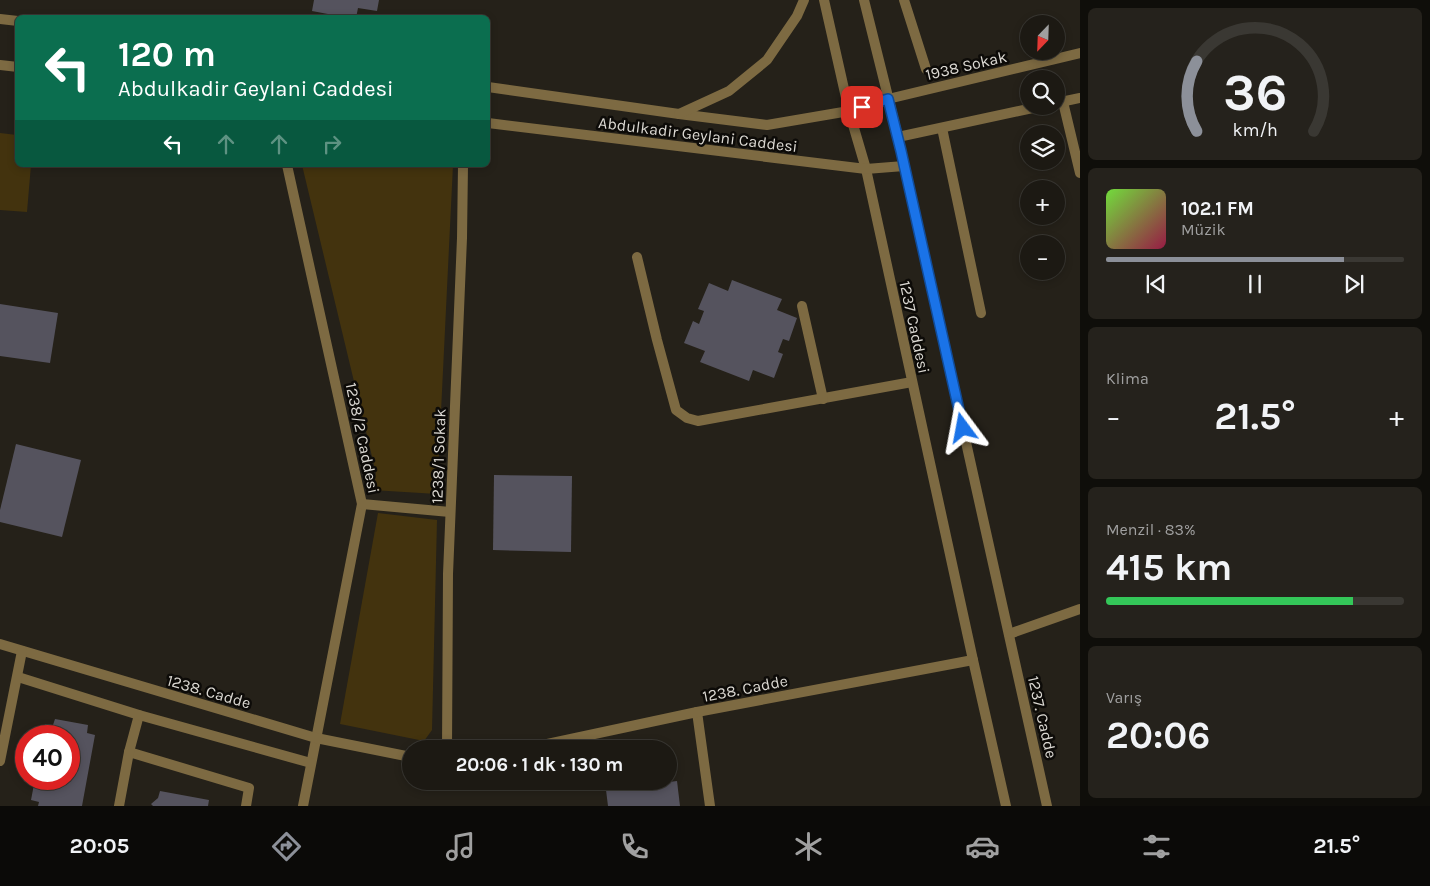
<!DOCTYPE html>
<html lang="tr">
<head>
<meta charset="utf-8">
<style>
  :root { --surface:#1c1913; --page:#25221c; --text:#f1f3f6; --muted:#a0a0a0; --line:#3a3833; --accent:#8c9099 }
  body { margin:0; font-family:Karla,sans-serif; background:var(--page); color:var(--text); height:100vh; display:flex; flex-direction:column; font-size:19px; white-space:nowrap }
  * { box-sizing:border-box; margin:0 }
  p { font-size:16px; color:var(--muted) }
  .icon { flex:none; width:28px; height:28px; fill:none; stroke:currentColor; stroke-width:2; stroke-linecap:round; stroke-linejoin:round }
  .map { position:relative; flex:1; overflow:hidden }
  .panel { display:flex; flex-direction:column; gap:8px; padding:8px; background:#0f0e0a; width:350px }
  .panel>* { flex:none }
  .banner { position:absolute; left:15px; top:15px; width:475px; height:152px; border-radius:8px; box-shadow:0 2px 8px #0003,0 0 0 1px var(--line); background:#0b6e4f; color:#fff; overflow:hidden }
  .needle { width:32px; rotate:203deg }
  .tools { position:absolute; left:1020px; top:15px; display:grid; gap:10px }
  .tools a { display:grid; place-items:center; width:45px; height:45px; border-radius:50%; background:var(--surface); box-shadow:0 2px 8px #0003,0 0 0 1px var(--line); font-size:25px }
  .speed { position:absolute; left:15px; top:725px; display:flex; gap:10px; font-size:25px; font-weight:700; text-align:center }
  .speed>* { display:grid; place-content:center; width:65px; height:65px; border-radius:50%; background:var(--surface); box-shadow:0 2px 8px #0003,0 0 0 1px var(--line); line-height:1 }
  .speed .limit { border:8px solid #d22; background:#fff; color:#111 }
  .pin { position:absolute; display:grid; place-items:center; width:42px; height:42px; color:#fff; margin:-21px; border-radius:10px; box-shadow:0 2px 8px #0006 }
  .me { position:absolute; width:55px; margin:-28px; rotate:347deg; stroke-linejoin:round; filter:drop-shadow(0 0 4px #0008) }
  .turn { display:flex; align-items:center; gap:18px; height:105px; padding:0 20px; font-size:22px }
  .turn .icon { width:65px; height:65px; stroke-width:2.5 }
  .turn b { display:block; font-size:35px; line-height:42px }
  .lanes { display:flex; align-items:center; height:48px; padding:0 20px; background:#0003; justify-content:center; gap:25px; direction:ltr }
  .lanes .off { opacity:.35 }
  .big { font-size:38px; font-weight:700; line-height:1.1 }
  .panel .widget { flex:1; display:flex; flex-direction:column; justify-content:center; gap:8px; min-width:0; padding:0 18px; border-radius:8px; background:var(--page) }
  .panel .dial { align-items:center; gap:0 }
  .dial svg { height:130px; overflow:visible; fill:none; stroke:var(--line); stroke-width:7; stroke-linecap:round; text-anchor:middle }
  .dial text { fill:var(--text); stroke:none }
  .song { display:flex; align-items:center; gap:15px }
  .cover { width:60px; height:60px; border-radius:8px; background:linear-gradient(135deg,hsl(100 70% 55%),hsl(340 70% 35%)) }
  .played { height:5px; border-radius:2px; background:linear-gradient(90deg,var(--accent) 80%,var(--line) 80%) }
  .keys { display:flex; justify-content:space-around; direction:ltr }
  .heat { display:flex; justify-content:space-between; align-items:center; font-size:28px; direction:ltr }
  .charge { height:8px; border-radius:4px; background:linear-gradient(90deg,#34c759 83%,var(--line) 0) }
  .trip { position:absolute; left:402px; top:740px; width:275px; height:50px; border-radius:25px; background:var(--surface); box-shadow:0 2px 8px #0003,0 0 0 1px var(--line); font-weight:700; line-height:50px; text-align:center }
  .dock { display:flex; height:80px; justify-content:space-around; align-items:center; background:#0b0a08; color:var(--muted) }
  .dock .icon { width:35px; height:35px }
  .dock .active { color:var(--accent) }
  .dock b { font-size:22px; color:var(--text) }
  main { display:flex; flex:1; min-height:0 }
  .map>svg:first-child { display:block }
  .green { fill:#43330e }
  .building { fill:#55535e }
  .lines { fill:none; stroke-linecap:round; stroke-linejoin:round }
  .service { stroke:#7d6a42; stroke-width:10 }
  .minor { stroke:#7d6a42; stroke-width:10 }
  .tertiary { stroke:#7d6a42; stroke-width:10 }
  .route-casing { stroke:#114b97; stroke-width:12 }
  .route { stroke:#1a73e8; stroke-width:9 }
  .labels { text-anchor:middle; stroke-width:5; stroke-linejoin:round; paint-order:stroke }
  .street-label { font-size:16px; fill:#dbd8d2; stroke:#0d0b08 }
</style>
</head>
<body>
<main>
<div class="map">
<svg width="1080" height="806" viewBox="0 0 1080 806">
  <rect width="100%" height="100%" fill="#252119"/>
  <!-- green -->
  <g class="green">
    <path d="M0,133l17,2 1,30h13l-4,47 -27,-2z"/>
    <path d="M302,165h151l-16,329 -65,-4 4,-17z"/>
    <path d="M378,513l59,7 -5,210 -8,11 -84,-17z"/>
  </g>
  <!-- building -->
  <g class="building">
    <path d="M314,0h65l-2,11 -19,-3 -2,10h-7l-37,-7z"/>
    <path d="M732,280l50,19 -5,11 20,8 -8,23 -6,-2 -5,13 5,2 -9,24 -21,-8 -4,11 -49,-19 5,-11 -21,-8 9,-22 6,3 5,-13 -6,-2 11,-26 19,8z"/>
    <path d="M0,304l58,9 -8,50 -50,-7z"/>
    <path d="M16,444l65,16 -19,77 -62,-15v-12z"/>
    <path d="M494,475l78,1 -1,76 -78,-2z"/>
    <path d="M55,719l33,6 -1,8 8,2 -13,71h-44l1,-4 -8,-2 4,-21h34v-43h-27l3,-12 8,1z"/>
    <path d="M677,781l3,25h-72l-2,-16z"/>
    <path d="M160,791l49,9 -1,6h-55l-2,-2 7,-6z"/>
  </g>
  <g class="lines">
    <!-- service -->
    <g class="service">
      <path d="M904,0l22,69"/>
      <path d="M1063,102l17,71"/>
      <path d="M942,128l39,185"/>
      <path d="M637,257l20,83 19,70 11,8 11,3 214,-39"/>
      <path d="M802,306l21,93"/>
      <path d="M129,752l120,36 -3,18"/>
      <path d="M119,806l10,-54 10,-37"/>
    </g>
    <!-- minor -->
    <g class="minor">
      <path d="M888,99l192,-46"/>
      <path d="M1056,103l24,-5"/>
      <path d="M898,137l144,-31"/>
      <path d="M287,165l75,339 -59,302"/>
      <path d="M362,504l88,8"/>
      <path d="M0,644l316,94 95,19"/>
      <path d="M18,677l121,38 172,48"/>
      <path d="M697,712l13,94"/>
      <path d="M447,749l1,-175 14,-336 1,-73"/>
      <path d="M524,749l173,-37 276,-52"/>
      <path d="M0,761l22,-110"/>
    </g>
    <!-- tertiary -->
    <g class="tertiary">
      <path d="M824,0l25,111 17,58 107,491 33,146"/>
      <path d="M864,0l34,137 149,669"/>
      <path d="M0,19l18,2"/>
      <path d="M0,65l18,2"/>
      <path d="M488,87l191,27 88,11 82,-14 39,-12"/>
      <path d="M679,114l50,-23 38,-31 30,-44 7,-16"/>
      <path d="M488,123l378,46 38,-3"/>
      <path d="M1009,634l71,-25"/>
    </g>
  </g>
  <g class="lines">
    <defs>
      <path id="route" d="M862,107l26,-8 13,52 62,277"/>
    </defs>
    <!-- route casing -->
    <use href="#route" class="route-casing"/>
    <!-- route -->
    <use href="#route" class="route"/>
  </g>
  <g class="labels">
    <!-- street labels -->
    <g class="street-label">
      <text transform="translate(966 65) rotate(-13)" y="6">1938 Sokak</text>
      <text transform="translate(698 134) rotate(7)" y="6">Abdulkadir Geylani Caddesi</text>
      <text transform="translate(915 327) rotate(78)" y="6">1237 Caddesi</text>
      <text transform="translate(363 438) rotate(78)" y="6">1238/2 Caddesi</text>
      <text transform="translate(438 456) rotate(-88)" y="6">1238/1 Sokak</text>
      <text transform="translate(745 688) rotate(-11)" y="6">1238. Cadde</text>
      <text transform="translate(209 691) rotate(16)" y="6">1238. Cadde</text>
      <text transform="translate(1043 717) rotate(77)" y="6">1237. Cadde</text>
    </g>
  </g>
</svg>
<div class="tools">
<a><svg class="needle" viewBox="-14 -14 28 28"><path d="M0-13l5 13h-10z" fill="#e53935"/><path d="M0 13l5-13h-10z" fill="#a0a0a0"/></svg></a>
<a><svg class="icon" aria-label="search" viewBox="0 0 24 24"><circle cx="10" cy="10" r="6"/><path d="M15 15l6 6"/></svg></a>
<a><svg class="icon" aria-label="layers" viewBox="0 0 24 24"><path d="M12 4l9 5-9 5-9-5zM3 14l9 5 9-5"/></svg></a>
<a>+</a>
<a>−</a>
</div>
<div class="speed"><div class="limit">40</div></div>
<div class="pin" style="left:862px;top:107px;background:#d93025"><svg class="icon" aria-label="arrive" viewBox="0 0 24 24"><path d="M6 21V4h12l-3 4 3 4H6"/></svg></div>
<svg class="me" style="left:963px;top:428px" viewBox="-20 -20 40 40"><path d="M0-17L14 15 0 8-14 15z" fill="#1a73e8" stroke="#fff" stroke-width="4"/></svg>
<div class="trip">20:06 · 1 dk · 130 m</div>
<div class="banner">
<div class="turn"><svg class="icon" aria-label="left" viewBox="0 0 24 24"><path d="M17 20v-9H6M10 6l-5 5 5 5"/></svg><div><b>120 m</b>Abdulkadir Geylani Caddesi</div></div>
<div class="lanes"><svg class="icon" aria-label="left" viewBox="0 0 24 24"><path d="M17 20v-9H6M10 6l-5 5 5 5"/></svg><svg class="icon off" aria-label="ahead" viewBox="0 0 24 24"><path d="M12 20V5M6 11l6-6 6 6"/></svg><svg class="icon off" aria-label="ahead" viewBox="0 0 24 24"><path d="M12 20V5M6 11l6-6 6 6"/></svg><svg class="icon off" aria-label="right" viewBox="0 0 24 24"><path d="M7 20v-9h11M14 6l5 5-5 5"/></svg></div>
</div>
</div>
<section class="panel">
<div class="widget dial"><svg viewBox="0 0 100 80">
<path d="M14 69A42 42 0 1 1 86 69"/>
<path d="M14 69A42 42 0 0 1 14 26" stroke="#8c9099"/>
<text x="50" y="56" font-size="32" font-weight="700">36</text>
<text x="50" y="72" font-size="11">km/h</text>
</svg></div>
<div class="widget">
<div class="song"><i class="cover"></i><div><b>102.1 FM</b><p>Müzik</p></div></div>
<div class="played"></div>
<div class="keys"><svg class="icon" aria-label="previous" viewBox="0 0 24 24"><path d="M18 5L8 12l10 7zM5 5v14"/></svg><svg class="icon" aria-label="pause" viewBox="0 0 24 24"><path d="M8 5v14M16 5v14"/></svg><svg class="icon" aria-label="next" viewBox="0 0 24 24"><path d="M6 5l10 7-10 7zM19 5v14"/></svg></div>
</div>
<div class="widget"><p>Klima</p>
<div class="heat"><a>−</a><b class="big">21.5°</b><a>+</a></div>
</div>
<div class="widget"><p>Menzil · 83%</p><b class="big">415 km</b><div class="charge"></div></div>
<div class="widget"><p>Varış</p><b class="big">20:06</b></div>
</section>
</main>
<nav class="dock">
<b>20:05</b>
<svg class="icon active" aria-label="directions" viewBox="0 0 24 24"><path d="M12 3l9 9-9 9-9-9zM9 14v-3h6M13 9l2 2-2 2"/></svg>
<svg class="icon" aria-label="music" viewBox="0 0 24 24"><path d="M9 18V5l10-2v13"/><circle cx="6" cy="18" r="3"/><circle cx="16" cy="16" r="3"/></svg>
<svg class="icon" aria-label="phone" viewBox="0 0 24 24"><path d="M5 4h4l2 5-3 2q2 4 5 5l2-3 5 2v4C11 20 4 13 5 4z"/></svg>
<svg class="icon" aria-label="climate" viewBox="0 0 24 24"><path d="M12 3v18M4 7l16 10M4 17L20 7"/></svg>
<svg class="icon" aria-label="car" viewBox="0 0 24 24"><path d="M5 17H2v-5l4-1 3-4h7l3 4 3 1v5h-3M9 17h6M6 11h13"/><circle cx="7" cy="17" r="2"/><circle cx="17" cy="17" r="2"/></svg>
<svg class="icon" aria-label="filters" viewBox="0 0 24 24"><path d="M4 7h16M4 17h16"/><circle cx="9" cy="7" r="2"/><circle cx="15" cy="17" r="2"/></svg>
<b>21.5°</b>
</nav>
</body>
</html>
